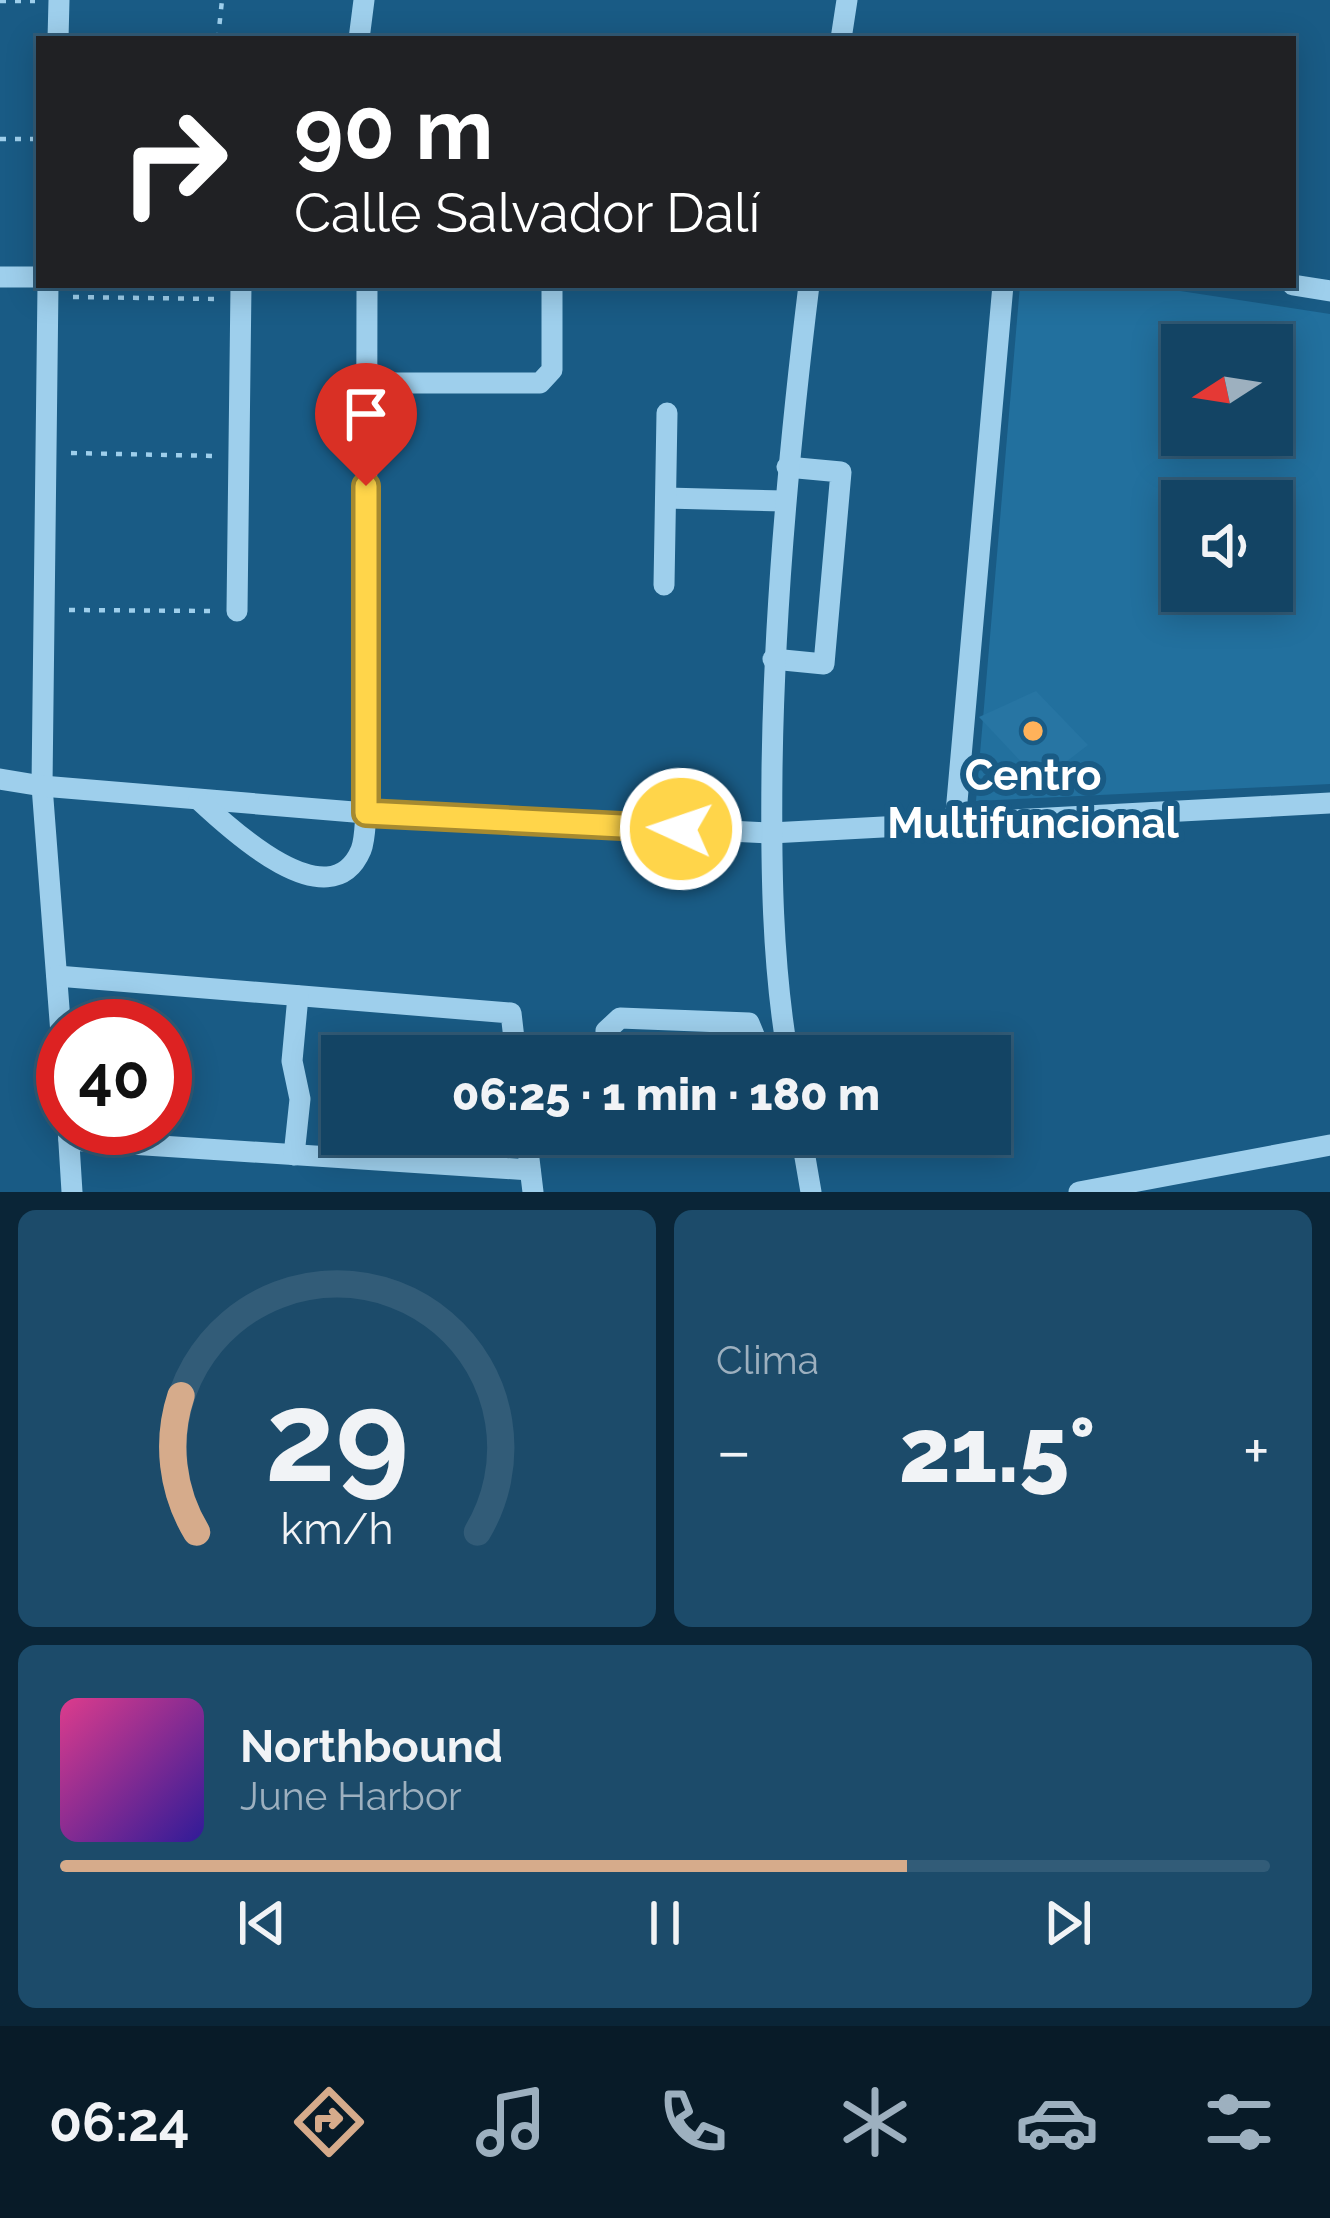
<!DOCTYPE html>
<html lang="es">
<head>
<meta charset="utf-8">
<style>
  :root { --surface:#134464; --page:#1c4b6a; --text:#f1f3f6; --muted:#9db0bf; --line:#325c78; --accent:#d6ab8b }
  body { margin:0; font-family:Raleway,sans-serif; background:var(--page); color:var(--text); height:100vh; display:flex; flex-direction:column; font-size:45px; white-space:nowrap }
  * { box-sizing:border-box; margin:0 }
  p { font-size:39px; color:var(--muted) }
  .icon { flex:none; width:66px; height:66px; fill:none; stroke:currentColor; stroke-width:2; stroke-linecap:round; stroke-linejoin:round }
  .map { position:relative; height:1192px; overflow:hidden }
  .drawer { display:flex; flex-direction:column; gap:18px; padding:18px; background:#0a2537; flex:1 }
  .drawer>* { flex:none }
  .guide { position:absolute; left:36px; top:36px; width:1260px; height:252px; border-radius:0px; box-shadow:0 6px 30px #0003,0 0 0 3px var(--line); background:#202124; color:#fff; overflow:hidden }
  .needle { width:78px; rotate:258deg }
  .tools { position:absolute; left:1161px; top:324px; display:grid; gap:24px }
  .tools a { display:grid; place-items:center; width:132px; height:132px; border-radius:0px; background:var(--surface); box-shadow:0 6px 30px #0003,0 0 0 3px var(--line); font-size:60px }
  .speed { position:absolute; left:36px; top:999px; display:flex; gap:24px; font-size:60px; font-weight:700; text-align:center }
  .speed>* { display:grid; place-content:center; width:156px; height:156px; border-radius:50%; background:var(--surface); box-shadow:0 6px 30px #0003,0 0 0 3px var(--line); line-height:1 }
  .speed .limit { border:18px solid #d22; background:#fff; color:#111 }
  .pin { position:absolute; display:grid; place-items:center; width:102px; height:102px; color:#fff; margin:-123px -51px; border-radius:50% 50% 50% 0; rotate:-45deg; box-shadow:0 0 12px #0007 }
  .pin .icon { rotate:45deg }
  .me { position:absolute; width:132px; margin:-66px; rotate:273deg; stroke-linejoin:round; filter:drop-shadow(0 0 9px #0008) }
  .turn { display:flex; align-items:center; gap:42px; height:252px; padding:0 60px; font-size:54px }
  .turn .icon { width:156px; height:156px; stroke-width:2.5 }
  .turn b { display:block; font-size:84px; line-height:102px }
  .big { font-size:90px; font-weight:800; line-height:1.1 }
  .drawer .widget { flex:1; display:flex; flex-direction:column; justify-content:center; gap:18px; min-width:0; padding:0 42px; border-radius:18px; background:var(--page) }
  .drawer .dial { align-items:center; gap:0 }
  .dial svg { height:312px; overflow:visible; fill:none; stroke:var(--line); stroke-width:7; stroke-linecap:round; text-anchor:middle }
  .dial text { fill:var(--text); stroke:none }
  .song { display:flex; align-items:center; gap:36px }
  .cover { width:144px; height:144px; border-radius:18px; background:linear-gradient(135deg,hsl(330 70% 55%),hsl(250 70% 35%)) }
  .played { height:12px; border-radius:6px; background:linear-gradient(90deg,var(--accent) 70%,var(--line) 70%) }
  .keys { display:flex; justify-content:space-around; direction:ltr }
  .heat { display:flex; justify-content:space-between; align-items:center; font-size:66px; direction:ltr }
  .drawer .tiles { flex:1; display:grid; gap:18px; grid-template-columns:1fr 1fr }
  .widget:last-child { grid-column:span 2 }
  .trip { position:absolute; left:321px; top:1035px; width:690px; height:120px; border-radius:0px; background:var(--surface); box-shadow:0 6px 30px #0003,0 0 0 3px var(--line); font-weight:800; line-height:120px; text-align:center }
  .tab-bar { display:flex; height:192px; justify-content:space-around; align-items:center; background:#081b28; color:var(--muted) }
  .tab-bar .icon { width:84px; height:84px }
  .tab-bar .selected { color:var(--accent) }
  .tab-bar b { font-size:54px; color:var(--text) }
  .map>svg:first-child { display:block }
  .green { fill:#22709e; fill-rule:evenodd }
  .building { fill:#2775a3 }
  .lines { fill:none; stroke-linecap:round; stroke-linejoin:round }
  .path { stroke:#9ecfec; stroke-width:4.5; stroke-dasharray:6 9; stroke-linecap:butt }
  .minor { stroke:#9ecfec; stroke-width:21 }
  .route-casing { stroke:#a68a30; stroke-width:30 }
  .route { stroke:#ffd54a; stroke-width:21 }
  .poi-dot { fill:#ffb25a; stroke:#195b85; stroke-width:4.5 }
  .labels { text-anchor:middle; stroke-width:12; stroke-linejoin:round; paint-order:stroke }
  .poi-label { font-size:42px; font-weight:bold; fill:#fff; stroke:#195b85 }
</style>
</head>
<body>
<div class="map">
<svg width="1330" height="1192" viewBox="0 0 1330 1192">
  <rect width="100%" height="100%" fill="#195b85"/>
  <!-- green -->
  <path class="green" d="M1020,285h121l189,29v470l-354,17zM1182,345h90v90h-90zM1182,501h90v90h-90z"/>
  <!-- building -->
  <path class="building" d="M1036,691l52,54 -48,37 -61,-65z"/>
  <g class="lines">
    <!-- path -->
    <g class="path">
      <path d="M0,1h35"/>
      <path d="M218,39l4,-39"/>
      <path d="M0,139h39"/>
      <path d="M73,297l144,2"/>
      <path d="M71,453l144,3"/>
      <path d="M69,610l144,1"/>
    </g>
    <!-- minor -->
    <g class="minor">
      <path d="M58,39l1,-39"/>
      <path d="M359,39l5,-39"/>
      <path d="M841,39l6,-39"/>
      <path d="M0,277h39"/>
      <path d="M48,285l-6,501 21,274"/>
      <path d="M1293,285l37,6"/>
      <path d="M367,383h173l12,-13v-85"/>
      <path d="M666,498l118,3"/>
      <path d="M664,585l3,-172"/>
      <path d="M237,611l4,-326"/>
      <path d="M773,659l51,5 17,-192 -54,-5"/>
      <path d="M0,779l42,7 324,27 405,20 559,-30"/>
      <path d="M199,800c30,28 131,123 162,50 4,-10 4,-26 5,-37l1,-528"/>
      <path d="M955,824l48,-539"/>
      <path d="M57,976l454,37 5,43"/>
      <path d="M610,1056l-4,-25 14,-13 129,5 7,17 -3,16"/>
      <path d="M788,1056c-16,-93 -17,-190 -16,-285 2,-163 17,-324 37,-486"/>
      <path d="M68,1128l4,64"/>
      <path d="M526,1134l7,58"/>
      <path d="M801,1134l10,58"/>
      <path d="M69,1140l461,30"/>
      <path d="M294,1155l6,-56 -8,-38 6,-65"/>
      <path d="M1079,1192l251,-47"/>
    </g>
  </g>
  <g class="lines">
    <defs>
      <path id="route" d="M366,486v327l315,16"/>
    </defs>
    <!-- route casing -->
    <use href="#route" class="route-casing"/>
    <!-- route -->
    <use href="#route" class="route"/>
  </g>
  <!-- markers -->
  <circle class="poi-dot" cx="1033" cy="731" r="12"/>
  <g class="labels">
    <!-- poi labels -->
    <g class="poi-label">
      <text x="1033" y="790">Centro<tspan x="1033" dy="48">Multifuncional</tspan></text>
    </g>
  </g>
</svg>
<div class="tools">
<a><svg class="needle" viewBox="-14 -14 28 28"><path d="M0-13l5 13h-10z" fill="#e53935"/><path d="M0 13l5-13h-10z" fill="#9db0bf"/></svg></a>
<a><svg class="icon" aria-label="sound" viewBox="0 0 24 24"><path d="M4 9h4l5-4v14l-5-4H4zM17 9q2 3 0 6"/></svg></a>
</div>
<div class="speed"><div class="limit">40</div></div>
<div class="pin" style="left:366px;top:486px;background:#d93025"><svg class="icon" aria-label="arrive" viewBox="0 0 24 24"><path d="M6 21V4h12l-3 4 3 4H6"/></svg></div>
<svg class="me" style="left:681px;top:829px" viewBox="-20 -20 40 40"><circle r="17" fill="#ffd54a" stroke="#fff" stroke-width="3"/><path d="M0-11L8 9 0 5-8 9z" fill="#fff"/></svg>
<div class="trip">06:25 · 1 min · 180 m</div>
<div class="guide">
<div class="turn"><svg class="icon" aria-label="right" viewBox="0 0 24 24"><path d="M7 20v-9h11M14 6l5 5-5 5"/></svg><div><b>90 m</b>Calle Salvador Dalí</div></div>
</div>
</div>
<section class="drawer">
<div class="tiles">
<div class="widget dial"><svg viewBox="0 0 100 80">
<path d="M14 69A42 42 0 1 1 86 69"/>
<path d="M14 69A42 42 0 0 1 10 34" stroke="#d6ab8b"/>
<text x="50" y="56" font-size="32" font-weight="700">29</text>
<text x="50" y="72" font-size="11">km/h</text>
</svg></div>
<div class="widget"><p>Clima</p>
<div class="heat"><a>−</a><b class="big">21.5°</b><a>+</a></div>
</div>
<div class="widget">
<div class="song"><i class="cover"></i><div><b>Northbound</b><p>June Harbor</p></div></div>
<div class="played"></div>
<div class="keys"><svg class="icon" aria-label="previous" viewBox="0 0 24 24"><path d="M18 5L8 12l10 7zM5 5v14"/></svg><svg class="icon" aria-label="pause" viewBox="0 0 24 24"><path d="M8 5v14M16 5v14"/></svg><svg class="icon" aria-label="next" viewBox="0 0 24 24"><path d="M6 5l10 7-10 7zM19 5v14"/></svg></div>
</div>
</div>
</section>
<nav class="tab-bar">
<b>06:24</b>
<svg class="icon selected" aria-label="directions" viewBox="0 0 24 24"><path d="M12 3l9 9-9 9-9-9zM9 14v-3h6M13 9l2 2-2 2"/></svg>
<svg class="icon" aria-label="music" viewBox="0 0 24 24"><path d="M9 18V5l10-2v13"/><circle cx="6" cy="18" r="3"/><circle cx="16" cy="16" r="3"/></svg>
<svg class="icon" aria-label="phone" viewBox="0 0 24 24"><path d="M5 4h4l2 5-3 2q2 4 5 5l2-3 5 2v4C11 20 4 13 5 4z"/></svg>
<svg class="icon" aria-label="climate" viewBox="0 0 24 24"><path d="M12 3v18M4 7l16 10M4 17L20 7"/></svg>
<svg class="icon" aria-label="car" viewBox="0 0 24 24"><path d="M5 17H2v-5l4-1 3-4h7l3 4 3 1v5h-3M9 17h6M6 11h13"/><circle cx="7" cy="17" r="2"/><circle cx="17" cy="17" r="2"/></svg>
<svg class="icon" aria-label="filters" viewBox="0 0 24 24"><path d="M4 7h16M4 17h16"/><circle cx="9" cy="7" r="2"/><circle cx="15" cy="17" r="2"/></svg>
</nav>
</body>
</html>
